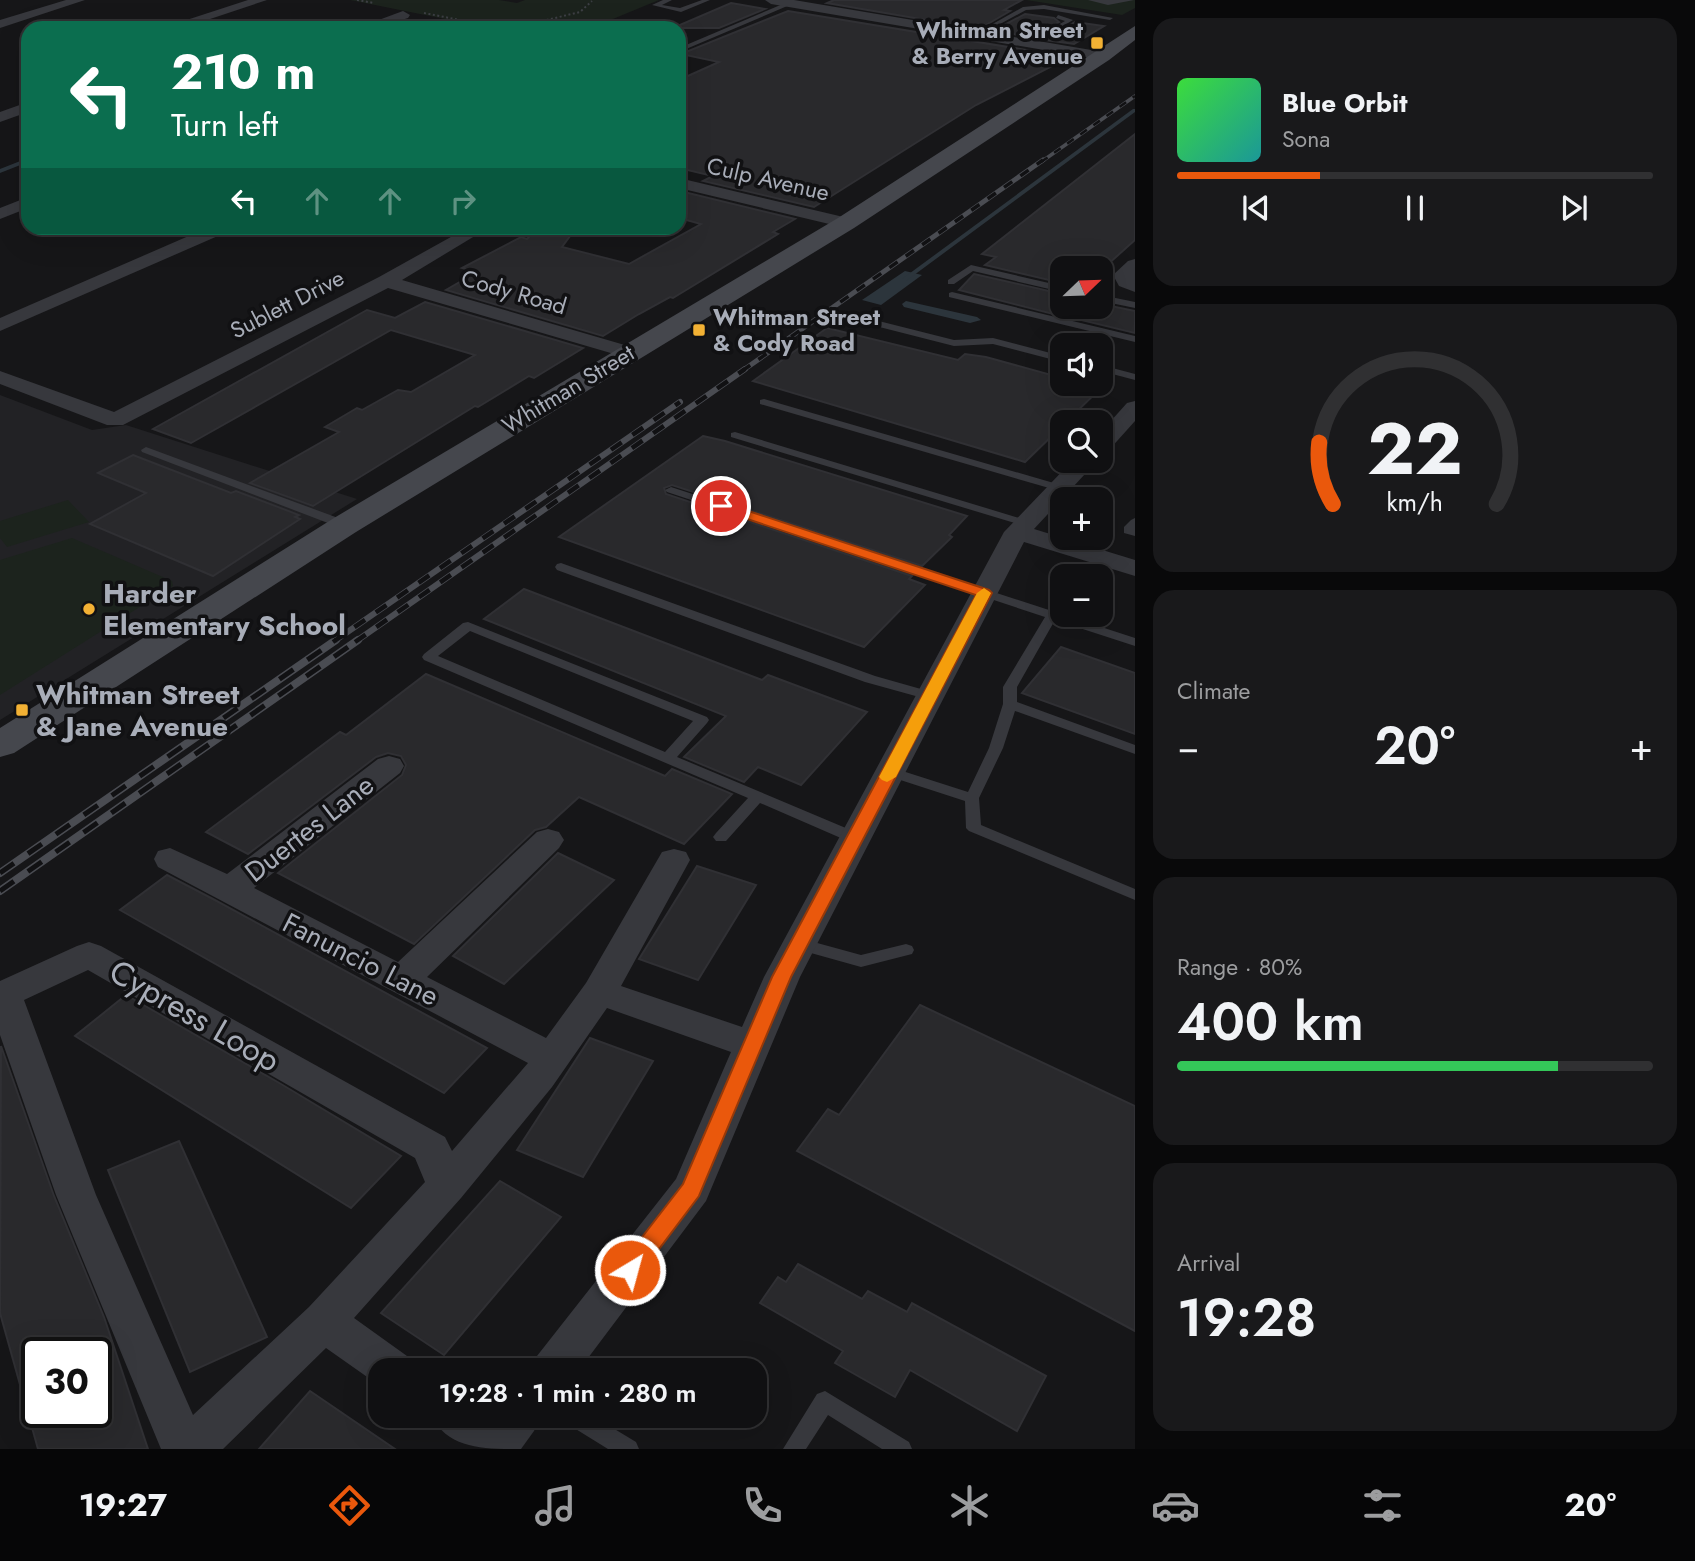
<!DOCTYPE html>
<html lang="en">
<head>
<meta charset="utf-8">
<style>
  :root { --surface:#101012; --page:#19191b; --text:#f1f3f6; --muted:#9c9d9f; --line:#303032; --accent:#ea580c }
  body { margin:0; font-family:Jost,sans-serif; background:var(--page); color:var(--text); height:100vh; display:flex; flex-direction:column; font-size:26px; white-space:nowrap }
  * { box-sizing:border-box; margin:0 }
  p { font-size:23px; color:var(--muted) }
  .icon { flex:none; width:38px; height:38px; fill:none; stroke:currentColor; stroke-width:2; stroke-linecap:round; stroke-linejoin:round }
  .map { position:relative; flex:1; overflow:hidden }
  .drawer { display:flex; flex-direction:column; gap:18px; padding:18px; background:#09090a; width:560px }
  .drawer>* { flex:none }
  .top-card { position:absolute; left:21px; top:21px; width:665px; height:214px; border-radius:21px; box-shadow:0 7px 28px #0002,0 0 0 2px var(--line); background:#0b6e4f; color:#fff; overflow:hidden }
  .needle { width:46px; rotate:67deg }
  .controls { position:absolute; left:1050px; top:256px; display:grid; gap:14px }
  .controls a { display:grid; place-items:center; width:63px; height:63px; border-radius:14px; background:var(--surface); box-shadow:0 7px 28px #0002,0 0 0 2px var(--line); font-size:35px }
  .speed { position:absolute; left:21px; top:1337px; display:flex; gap:14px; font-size:35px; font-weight:700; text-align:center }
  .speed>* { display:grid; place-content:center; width:91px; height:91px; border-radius:50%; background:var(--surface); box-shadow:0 7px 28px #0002,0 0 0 2px var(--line); line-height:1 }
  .speed .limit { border:4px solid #111; border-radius:10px; background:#fff; color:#111 }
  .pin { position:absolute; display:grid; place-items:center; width:60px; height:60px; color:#fff; margin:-30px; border:4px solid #fff; border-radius:50%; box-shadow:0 2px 7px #0007 }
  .me { position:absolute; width:77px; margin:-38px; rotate:37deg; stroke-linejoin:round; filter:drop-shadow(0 0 5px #0008) }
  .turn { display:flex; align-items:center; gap:24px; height:147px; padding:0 35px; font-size:32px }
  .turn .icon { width:91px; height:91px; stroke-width:2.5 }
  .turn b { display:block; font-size:49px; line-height:60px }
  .lanes { display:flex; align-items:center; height:66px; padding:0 35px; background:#0003; justify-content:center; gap:35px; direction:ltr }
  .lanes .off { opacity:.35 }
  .big { font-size:52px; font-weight:600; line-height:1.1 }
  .drawer .card { flex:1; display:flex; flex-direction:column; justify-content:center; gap:10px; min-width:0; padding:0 24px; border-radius:21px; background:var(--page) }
  .drawer .dial { align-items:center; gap:0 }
  .dial svg { height:182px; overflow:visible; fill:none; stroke:var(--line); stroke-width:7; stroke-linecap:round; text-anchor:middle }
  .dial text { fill:var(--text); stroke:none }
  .song { display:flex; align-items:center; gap:21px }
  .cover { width:84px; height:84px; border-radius:10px; background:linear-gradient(135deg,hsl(120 70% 55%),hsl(180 70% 35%)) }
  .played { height:7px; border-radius:4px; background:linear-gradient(90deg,var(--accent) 30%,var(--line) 30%) }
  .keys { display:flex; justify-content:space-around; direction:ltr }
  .heat { display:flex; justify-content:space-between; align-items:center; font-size:38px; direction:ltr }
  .charge { height:10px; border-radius:5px; background:linear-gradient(90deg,#34c759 80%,var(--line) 0) }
  .trip { position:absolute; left:368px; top:1358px; width:399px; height:70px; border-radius:21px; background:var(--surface); box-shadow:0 7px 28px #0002,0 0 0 2px var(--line); font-weight:600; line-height:70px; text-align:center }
  .tab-bar { display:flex; height:112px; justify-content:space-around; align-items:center; background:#060607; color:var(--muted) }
  .tab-bar .icon { width:49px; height:49px }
  .tab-bar .on { color:var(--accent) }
  .tab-bar b { font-size:32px; color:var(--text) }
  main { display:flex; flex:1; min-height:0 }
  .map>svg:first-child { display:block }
  .built { fill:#222225 }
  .green { fill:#1c231d }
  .water { fill:#2c353c }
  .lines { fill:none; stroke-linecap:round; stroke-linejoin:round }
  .stream { fill:#2c353c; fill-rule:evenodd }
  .building { fill:#29292c; stroke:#303034; stroke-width:2; fill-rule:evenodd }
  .path { stroke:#3d3f44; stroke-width:2; stroke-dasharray:2 2.5; stroke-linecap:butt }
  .lane { fill:#37383d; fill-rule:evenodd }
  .street { fill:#37383d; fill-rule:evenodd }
  .secondary { fill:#45474d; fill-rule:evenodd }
  .rail-far3-casing { stroke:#4a4c52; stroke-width:3.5 }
  .rail-far2-casing { stroke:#4a4c52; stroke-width:5 }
  .rail-far1-casing { stroke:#4a4c52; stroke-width:6 }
  .rail-casing { stroke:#4a4c52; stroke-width:8 }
  .rail-far3 { stroke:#111113; stroke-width:2.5; stroke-dasharray:8; stroke-linecap:butt }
  .rail-far2 { stroke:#111113; stroke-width:3.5; stroke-dasharray:10; stroke-linecap:butt }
  .rail-far1 { stroke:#111113; stroke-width:4.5; stroke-dasharray:13; stroke-linecap:butt }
  .rail { stroke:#111113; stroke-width:5; stroke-dasharray:17; stroke-linecap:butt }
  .route { fill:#ea580c; stroke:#983908; stroke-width:2 }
  .slow { fill:#f59e0b }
  .poi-dot { fill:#f2b134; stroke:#111113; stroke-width:2.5 }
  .labels { text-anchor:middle; stroke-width:7; stroke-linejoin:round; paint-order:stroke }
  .far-poi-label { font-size:23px; font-weight:bold; fill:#a8adb8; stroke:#111113; text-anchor:end }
  .far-street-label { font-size:23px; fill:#a8adb8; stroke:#111113 }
  .poi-label { font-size:28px; font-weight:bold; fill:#a8adb8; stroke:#111113; text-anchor:start }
  .street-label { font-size:28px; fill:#a8adb8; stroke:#111113 }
  .near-street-label { font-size:33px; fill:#a8adb8; stroke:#111113 }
</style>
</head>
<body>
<main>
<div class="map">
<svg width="1135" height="1449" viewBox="0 0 1135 1449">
  <rect width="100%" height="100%" fill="#161618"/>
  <!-- built -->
  <path class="built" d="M0,395l92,35 34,-5 231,74 -357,221z"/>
  <!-- green -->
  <g class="green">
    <path d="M350,0h149l18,3 8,-3h134l-68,28h-101z"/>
    <path d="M1026,0h109v8l-13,7z"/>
    <path d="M68,500l21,22 -82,25 -7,-9v-17z"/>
    <path d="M72,538l100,43 1,5 -173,109v-135z"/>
  </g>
  <!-- water -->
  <g class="water">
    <path d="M905,271l17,4 -41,30 -19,-5z"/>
    <path d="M906,301l71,16 4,3 -11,3 -66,-16 -2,-3z"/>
  </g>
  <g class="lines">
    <!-- stream -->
    <g class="stream">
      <path d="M1133,109h2v3l-229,169h-4v-2z"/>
      <path d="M28,158v4l-28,11v-4z"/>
    </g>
  </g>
  <!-- building -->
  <g class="building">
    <path d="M834,0h188l-18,10 6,1 -31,18 -152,-26z"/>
    <path d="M731,3l34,6 -46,19h-46z"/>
    <path d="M788,11l269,44 -6,4 11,2 -86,44 -162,102 -111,-26 10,-5 -34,-8v-88l40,-18 -38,-8z"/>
    <path d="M1025,14l29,4 5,4 -27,15 -39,-6z"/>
    <path d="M1075,22l29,4 -30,18 -29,-4z"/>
    <path d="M1135,134v106l-19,17 -15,13v-2h-39v15l-77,-18 11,-8 -14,-3z"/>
    <path d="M684,192l111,27 -22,13 5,2 -105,64 -3,-1 -31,17 -36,22 -157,-46 31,-18 -15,-4 59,-31 6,2 10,-11h39l-14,19 67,17 72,-40 -22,-6v-24z"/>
    <path d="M974,274l88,20v11l-9,9 -94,-24z"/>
    <path d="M425,302l158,46 -49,30 -5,-2 -51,31 -3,-1 -162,100 -63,-23 89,-51 -14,-5 32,-19 5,2 36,-20 13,2 64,-37 -84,-25 -200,113 -38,-14 214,-119 28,8z"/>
    <path d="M1101,304l34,7v22l-62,-15 13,-12h15z"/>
    <path d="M827,328l131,32 7,-6 21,3 76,21v5h44l-40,39h-4v4l-37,36 -272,-81z"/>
    <path d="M703,436l22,5 242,75 -18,19 3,2 -30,29 -250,-81 -8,3 2,6 246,82 -3,3 16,6 -61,62 -305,-110z"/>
    <path d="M133,455l98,38 5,-2 63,24 -4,2 5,2 -87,57 -123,-52 56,-31 -48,-20z"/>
    <path d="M524,589l238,91 6,-5 99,37 -66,73 -43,-18 -14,15 -60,-25 42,-41 -242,-97z"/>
    <path d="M1061,647l74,26v61l-113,-41z"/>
    <path d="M426,674l239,102 7,-7 60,25 -48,50 -105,-47 -33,30 -11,3 -121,114 -136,-71 124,-98 4,-10 -5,-9 -13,-3 -12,4 -128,97 -42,-22 134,-100 6,3z"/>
    <path d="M558,853l56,27 -110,104 -51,-28z"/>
    <path d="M697,866l59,19 -58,95 -59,-21z"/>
    <path d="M167,875l46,24 274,149 -43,45 -324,-183z"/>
    <path d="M126,995l155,89 120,72 -50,52 -276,-172z"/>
    <path d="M920,1005l215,101v225l-338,-180 31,-42 11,6z"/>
    <path d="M590,1038l63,23 -70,116 -66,-27z"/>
    <path d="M1,1046l53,150 50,121 44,132h-110l-38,-136zM37,1353h59v59h-59z"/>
    <path d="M179,1141l88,196 -77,35 -82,-202z"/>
    <path d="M500,1181l61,36 -117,138 -63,-42z"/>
    <path d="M798,1264l64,35 6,-8 39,21 5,-9 134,73 -29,55 -107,-61 -15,27 -60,-34 8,-12 -83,-48 18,-26 8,5z"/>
    <path d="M310,1391l85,58h-136z"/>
  </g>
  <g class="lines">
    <!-- path -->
    <g class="path">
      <path d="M357,0l17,3"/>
      <path d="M424,13l41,8 69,2"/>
      <path d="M535,28l-1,-5 46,-11 12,-11"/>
    </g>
    <!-- lane -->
    <g class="lane">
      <path d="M663,0h9l-10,5 18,3 22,-8h8l-29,12 -29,-7z"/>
      <path d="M1088,0h46l-26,5z"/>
      <path d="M790,1l2,3 -113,48v-4z"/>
      <path d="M1044,5l69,13 -3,2 -66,-11 -18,1 -48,26 -5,-1 50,-28z"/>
      <path d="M1058,15l15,5 -42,25h-4v-2l38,-22 -9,-3z"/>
      <path d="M971,265l91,21v6l-89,-21 -19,13h-6v-4z"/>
      <path d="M952,292l183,44v6l-186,-45v-4z"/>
      <path d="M1101,295l34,7v6l-34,-7z"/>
      <path d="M851,314l103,26 39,-2 69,18v6l-69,-18 -39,2 -106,-27v-4z"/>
      <path d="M1101,365l34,9v6l-34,-9z"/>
      <path d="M764,399l300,87 2,2 -2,2h-8l-296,-86v-4z"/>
      <path d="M735,432l294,89 2,2 -6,4 -4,-2 -290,-88v-4z"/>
      <path d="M146,447l203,75 2,3 -2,3h-8l-199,-76 -1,-2z"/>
      <path d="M671,487l464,151v8l-80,-26 -38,67v15l118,43v9l-120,-43 -12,37 -24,50 2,27 154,64v11l-166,-69 -3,-3 -1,-27 -80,-26 -2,-3 7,-5 78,25 21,-44 14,-44v-17l42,-70 -378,-125 -2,-2z"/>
      <path d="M1135,518v18l-11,-3v-6l7,-7z"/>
      <path d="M561,563l314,113 60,17 2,3 -7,4 -65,-18 -308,-112 -2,-3 2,-3z"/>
      <path d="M468,622l239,95 2,3 -2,3 -30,34 183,77 3,4 -3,4h-10l-90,-39 -34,38h-10l-3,-4 3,-4 32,-35 -324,-138 -2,-3 2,-3 39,-31zM470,631l223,90 -28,31 -227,-96z"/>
      <path d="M799,938l62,17 45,-11 6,2 2,4 -2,4 -51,13 -68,-19 -2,-4 2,-4z"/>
      <path d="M825,1391l84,51 3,7h-30l-54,-34 -22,34h-23l34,-55z"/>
      <path d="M563,1416h30l43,26 3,7h-31l-42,-26z"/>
    </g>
    <!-- street -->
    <g class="street">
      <path d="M66,0h19l-85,28v-8z"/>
      <path d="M248,0h19l-84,28h-21z"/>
      <path d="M765,0h29l309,52 7,4 -7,4 -332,-56z"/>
      <path d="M403,11l7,4 -2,3 -31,10h-20z"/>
      <path d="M28,102v10l-28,10v-10z"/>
      <path d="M679,178l173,41 3,4 -9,5 -167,-40z"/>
      <path d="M28,197v11l-28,11v-11z"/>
      <path d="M207,228h23l-3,4 -227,99v-13z"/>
      <path d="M467,228h21l-86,52 233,68 3,4 -3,4h-14l-233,-68 -265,137h-16l-107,-41v-13l114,41 265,-135z"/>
      <path d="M1135,259v33l-16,-6 -6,-11 15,-14z"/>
      <path d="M1135,401v20l-26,29 -8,2v-20l26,-29z"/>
      <path d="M1073,460h25l-64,69 101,31v16l-111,-34 -224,435 -94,224 -127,169h-48l6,-14 139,-177 55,-127 -124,-44 -55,79 -91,111 -107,120 53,38 6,14h-33v16l-54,-38 -103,101h-62l-105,-254 -56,-160v-54l77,-35 12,-4 12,4 344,191 7,14 76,-88 -370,-196 -4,-8 4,-8 12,-3 57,26 151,-115 11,-3 11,3 4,7 -4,7 -146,115 144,74 139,-130 11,-3 11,3 5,8 -5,8 -132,129 119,61 40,-55 76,-131 12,-3 12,3 4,8 -69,126 121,41 22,-50 240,-445zM88,970l327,188 10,24 -116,125 -116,108 -97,-220 -72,-195z"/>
      <path d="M431,1416h110l-7,15 -13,18c-39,0 -72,0 -90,-33z"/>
    </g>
    <!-- secondary -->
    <path class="secondary" d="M1135,26v14l-26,20 -255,168 -498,304 -342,221 -14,4v-29l334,-210 504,-300z"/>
    <defs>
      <path id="rail-far3" d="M1041,162l94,-66"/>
      <path id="rail-far2" d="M742,371l301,-211"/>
      <g id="rail-far1">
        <path d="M333,642l347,-240"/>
        <path d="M355,642l390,-273"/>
      </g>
      <g id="rail">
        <path d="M0,873l336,-233"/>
        <path d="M0,891l358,-251"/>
      </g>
    </defs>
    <!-- rail-far3 casing -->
    <use href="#rail-far3" class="rail-far3-casing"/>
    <!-- rail-far2 casing -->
    <use href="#rail-far2" class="rail-far2-casing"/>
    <!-- rail-far1 casing -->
    <use href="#rail-far1" class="rail-far1-casing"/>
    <!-- rail casing -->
    <use href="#rail" class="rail-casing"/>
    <!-- rail-far3 -->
    <use href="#rail-far3" class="rail-far3"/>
    <!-- rail-far2 -->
    <use href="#rail-far2" class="rail-far2"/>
    <!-- rail-far1 -->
    <use href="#rail-far1" class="rail-far1"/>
    <!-- rail -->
    <use href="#rail" class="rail"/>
  </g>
  <!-- route -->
  <path class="route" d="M721,502l268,88 3,3 -201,384 -92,219 -61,81 -8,3 -8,-3 -3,-7 3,-7 61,-79 89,-207 204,-382 -259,-86v-5z"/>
  <!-- slow -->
  <path class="slow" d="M984,588l7,5 -95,184 -9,5 -5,-2 -3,-3 98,-184z"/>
  <!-- markers -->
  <g class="poi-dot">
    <rect x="1090" y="36" width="14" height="14" rx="3.5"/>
    <rect x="692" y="323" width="14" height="14" rx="3.5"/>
    <circle cx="89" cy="609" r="7"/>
    <rect x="15" y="703" width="14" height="14" rx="3.5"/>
  </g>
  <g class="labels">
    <!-- far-poi labels -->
    <g class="far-poi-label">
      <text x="1083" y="38">Whitman Street<tspan x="1083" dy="26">&amp; Berry Avenue</tspan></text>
      <text x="713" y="325" text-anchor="start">Whitman Street<tspan x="713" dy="26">&amp; Cody Road</tspan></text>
    </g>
    <!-- far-street labels -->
    <g class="far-street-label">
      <text transform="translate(768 179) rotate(13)" y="8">Culp Avenue</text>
      <text transform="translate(514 292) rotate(16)" y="8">Cody Road</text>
      <text transform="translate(287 304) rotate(-27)" y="8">Sublett Drive</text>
      <text transform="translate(568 389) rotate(-31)" y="8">Whitman Street</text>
    </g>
    <!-- poi labels -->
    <g class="poi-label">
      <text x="103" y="603">Harder<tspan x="103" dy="32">Elementary School</tspan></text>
      <text x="36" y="704">Whitman Street<tspan x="36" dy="32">&amp; Jane Avenue</tspan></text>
    </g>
    <!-- street labels -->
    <g class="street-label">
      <text transform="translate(309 828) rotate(-38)" y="10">Duertes Lane</text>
      <text transform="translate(361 959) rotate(27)" y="10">Fanuncio Lane</text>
    </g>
    <!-- near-street labels -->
    <g class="near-street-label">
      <text transform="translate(195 1015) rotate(30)" y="12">Cypress Loop</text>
    </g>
  </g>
</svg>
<div class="controls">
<a><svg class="needle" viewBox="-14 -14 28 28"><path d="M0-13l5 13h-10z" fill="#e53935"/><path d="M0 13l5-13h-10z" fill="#9c9d9f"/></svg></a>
<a><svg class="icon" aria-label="sound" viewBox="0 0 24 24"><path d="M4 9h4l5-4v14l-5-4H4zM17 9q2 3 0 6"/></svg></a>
<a><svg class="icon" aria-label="search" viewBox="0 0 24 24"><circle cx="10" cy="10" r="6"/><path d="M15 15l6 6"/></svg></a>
<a>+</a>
<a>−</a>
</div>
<div class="speed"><div class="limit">30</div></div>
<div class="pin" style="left:721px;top:506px;background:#d93025"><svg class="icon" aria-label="arrive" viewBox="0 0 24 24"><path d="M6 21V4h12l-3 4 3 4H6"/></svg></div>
<svg class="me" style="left:630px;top:1270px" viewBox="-20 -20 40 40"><circle r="17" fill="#ea580c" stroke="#fff" stroke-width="3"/><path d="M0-11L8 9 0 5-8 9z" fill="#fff"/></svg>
<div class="trip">19:28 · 1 min · 280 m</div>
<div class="top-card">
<div class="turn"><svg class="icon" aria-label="left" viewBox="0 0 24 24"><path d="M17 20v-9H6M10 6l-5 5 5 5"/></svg><div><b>210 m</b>Turn left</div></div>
<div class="lanes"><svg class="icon" aria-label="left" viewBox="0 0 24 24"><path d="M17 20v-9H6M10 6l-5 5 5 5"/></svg><svg class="icon off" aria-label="ahead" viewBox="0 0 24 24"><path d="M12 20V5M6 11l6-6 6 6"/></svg><svg class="icon off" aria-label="ahead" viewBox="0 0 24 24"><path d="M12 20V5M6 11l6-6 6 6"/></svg><svg class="icon off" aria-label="right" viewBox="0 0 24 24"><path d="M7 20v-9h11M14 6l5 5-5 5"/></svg></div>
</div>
</div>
<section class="drawer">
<div class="card">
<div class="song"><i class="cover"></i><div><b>Blue Orbit</b><p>Sona</p></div></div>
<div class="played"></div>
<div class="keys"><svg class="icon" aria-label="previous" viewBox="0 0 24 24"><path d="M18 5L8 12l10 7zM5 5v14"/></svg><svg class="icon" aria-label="pause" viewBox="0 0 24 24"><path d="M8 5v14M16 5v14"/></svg><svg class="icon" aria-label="next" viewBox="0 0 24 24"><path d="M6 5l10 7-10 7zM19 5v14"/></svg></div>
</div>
<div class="card dial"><svg viewBox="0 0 100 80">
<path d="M14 69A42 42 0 1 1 86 69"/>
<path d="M14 69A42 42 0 0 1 8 42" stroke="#ea580c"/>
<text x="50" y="56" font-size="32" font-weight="700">22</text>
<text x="50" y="72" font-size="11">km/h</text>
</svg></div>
<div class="card"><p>Climate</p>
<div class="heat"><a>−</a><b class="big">20°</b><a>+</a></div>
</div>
<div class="card"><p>Range · 80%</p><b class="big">400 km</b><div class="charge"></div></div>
<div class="card"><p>Arrival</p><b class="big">19:28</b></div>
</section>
</main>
<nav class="tab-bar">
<b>19:27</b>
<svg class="icon on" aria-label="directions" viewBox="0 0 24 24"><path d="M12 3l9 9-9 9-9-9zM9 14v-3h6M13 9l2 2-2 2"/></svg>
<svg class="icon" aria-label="music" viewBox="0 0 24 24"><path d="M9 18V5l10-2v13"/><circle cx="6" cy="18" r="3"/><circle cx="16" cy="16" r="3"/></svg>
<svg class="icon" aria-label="phone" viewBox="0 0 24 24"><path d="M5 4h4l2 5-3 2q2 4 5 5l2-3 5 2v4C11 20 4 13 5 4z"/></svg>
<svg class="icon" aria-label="climate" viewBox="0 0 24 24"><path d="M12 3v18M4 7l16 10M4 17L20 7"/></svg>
<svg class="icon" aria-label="car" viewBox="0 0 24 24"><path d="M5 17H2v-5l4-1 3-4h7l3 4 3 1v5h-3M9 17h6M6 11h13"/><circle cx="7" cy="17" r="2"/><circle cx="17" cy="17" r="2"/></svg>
<svg class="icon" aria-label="filters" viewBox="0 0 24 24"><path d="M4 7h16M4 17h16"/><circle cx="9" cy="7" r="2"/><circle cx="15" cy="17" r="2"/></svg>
<b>20°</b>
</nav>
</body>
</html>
